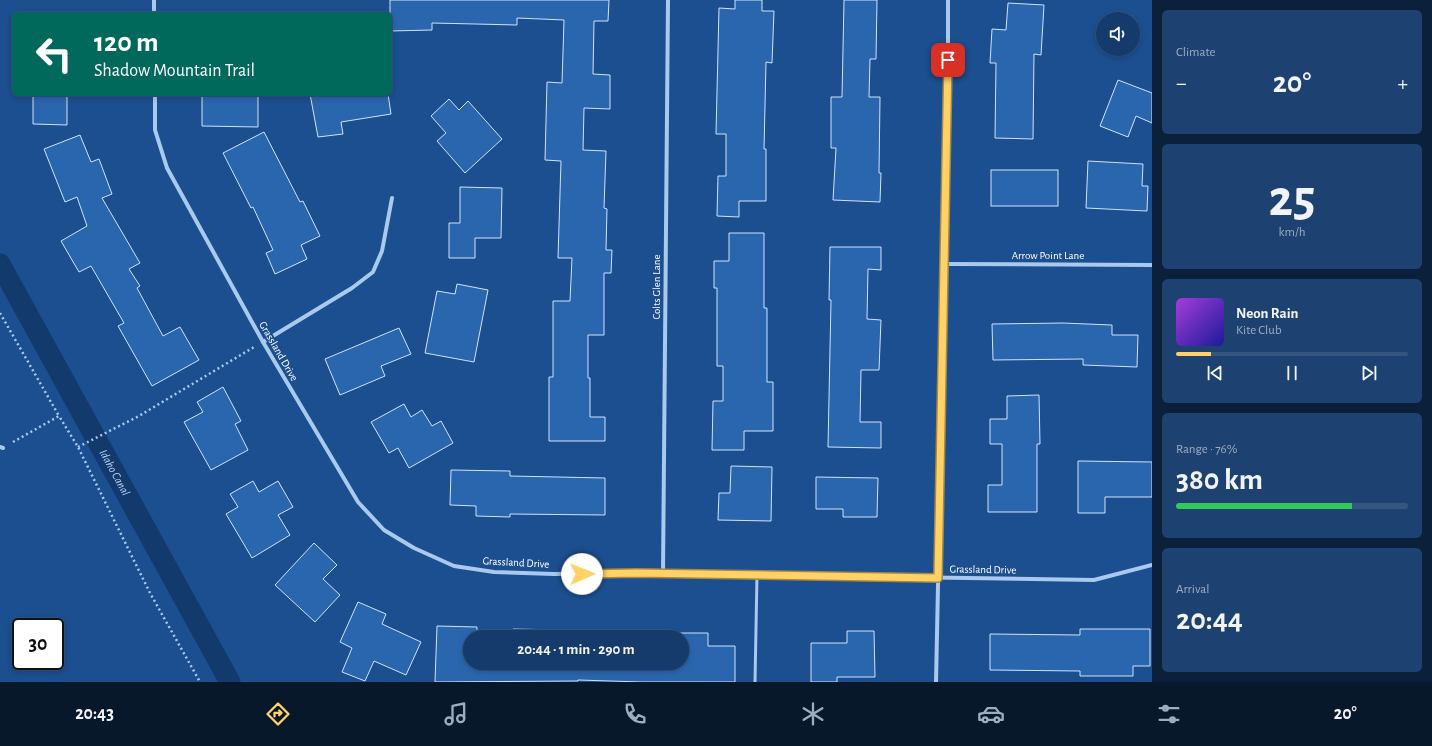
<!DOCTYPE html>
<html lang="en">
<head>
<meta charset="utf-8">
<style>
  :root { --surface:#143b6b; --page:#1d4271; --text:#f1f3f6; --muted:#9dadc1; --line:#33557e; --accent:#ffd166 }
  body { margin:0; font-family:"Alegreya Sans",sans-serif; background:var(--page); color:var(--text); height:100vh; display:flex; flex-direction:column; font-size:15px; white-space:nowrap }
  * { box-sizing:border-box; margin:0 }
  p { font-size:13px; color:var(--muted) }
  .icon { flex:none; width:22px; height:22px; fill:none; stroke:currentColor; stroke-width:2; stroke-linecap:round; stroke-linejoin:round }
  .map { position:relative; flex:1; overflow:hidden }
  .drawer { display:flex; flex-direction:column; gap:10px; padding:10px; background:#0b203b; width:280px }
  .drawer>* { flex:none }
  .hud { position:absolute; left:12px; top:12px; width:380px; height:84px; border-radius:6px; box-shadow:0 2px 6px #0003,0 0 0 1px var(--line); background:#00695c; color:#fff; overflow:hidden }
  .tools { position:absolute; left:1096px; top:12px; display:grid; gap:8px }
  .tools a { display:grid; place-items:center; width:44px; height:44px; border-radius:50%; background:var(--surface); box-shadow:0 2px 6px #0003,0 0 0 1px var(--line); font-size:20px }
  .speed { position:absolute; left:12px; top:618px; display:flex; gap:8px; font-size:20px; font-weight:700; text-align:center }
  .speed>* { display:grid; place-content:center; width:52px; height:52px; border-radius:50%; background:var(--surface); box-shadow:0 2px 6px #0003,0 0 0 1px var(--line); line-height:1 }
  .speed .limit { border:2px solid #111; border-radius:6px; background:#fff; color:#111 }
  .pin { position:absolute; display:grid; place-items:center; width:34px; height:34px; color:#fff; margin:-17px; border-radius:8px; box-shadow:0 2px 6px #0006 }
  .me { position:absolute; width:44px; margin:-22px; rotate:89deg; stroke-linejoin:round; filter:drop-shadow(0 0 3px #0008) }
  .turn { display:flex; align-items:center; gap:14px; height:84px; padding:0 16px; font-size:18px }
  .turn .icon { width:52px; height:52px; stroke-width:2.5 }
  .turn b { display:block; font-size:28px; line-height:34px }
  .big { font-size:30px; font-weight:700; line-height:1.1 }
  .drawer .card { flex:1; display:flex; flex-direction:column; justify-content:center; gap:6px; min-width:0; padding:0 14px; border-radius:6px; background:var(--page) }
  .drawer .dial { align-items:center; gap:0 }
  .dial b { font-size:52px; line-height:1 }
  .song { display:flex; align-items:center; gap:12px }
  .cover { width:48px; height:48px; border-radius:6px; background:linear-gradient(135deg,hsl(280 70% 55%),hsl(240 70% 35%)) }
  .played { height:4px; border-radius:2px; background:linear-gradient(90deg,var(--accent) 15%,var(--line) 15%) }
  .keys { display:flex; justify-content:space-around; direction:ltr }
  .heat { display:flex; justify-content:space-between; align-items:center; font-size:22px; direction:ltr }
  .charge { height:6px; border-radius:3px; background:linear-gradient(90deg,#34c759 76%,var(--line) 0) }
  .trip { position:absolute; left:463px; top:630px; width:226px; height:40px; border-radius:20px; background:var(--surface); box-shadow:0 2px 6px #0003,0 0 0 1px var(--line); font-weight:700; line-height:40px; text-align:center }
  .menu { display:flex; height:64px; justify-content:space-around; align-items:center; background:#08182b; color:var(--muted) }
  .menu .icon { width:28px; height:28px }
  .menu .on { color:var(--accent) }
  .menu b { font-size:18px; color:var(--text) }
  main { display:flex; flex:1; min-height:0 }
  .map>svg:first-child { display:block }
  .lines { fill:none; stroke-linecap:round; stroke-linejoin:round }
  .canal { stroke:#123a6d; stroke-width:21 }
  .building { fill:#2a66ad; stroke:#cfe3fa }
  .path { stroke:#a9c9ee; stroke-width:2.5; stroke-dasharray:2 3; stroke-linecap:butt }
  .service { stroke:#a9c9ee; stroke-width:3 }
  .minor { stroke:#a9c9ee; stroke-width:4 }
  .route-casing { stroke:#a68842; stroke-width:10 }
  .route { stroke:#ffd166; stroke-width:7 }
  .labels { text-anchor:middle; stroke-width:4; stroke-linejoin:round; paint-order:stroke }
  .street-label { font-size:11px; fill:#fff; stroke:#1b4f8f }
  .water-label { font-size:12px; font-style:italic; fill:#b5d3f5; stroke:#1b4f8f }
</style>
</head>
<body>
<main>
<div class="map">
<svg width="1152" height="682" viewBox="0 0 1152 682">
  <rect width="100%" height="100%" fill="#1b4f8f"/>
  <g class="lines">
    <!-- canal -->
    <path class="canal" id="s1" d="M0,264l230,418"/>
  </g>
  <!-- building -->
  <g class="building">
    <path d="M390,0h219l-1,21h-14l-1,53 17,1v34l-26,-1 -1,42 23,1 -2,57 3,1 -1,41h6l-1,23h-7v62h-16v43h2v39h15v24h-56v-64h4v-76h17l2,-43h-14l3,-97 -16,-1 2,-78 15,1 2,-63 -47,-2v7l-85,-2v7l-42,1z"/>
    <path d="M735,0h27v11h12l-2,52 -6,-1 -2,87h2v52h-27v16l-22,-1 1,-40h8v-42h-10l3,-126 16,1z"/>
    <path d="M844,0h33l-1,59h-6l-1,38h11l-1,76h2l-1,29 -47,-2 3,-52h-5v-51h11z"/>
    <path d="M1008,3l36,2 -3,50 -7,-1 -1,85 -38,-1 1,-75h-6l2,-34 14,1z"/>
    <path d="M1118,80l34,13v30l-16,-7 -8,21 -28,-11z"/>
    <path d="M33,94h34v31l-34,-1z"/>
    <path d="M202,94h56v33l-56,-1z"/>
    <path d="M310,94h78l3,20 -50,8 2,12 -25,3z"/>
    <path d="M449,99l10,11 9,-9 34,38 -37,34 -28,-32 9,-8 -15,-17z"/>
    <path d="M264,132l36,70 3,-1 17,35 -19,9 6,14 -32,15 -9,-21 7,-3 -20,-43 -2,1 -28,-55z"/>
    <path d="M80,135l11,27 8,-3 13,35 -10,4 38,65 -11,6 11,17 -3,2 26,48 17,-9 19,33 -47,26 -34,-60 6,-3 -33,-57 -12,6 -18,-31 26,-15 -10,-29 -12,5 -21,-53z"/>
    <path d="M1088,161l55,3 -1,22h6l-1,25 -61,-3z"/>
    <rect x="991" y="170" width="67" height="36"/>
    <path d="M460,187l42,1 -1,50h-26v20h-26v-35h11z"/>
    <path d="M729,233h35v75h3v74h6v49h-29v19h-32l1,-49h10v-35h-6v-78h-3v-27h15z"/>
    <path d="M830,247h51v23l-13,-1 -1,50 14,1 -2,50h-18l-1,52h21v26l-53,-1 3,-147h-2z"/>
    <path d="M457,284l31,6 -14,72 -49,-9 12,-62 18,3z"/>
    <path d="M1063,323l49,2v10h26l-1,32 -54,-2v-6l-90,1 -1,-36z"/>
    <path d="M399,328l12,26 -30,12 4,10 -45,19 -15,-36z"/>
    <path d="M223,387l18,34 -6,3 13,26 -37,20 -27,-48 19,-10 -6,-10z"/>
    <path d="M1039,395l1,49h-3v68h-49v-27h14v-41h-12v-25h17v-23z"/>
    <path d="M404,404l7,13 11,-7 10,16 9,-5 12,22 -44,25 -11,-20 -9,5 -18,-31z"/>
    <path d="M1078,461l74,1v35h-47v16h-27z"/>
    <path d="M731,466l41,1 -1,54 -53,-1 1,-27h11z"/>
    <path d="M451,470l59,1v5l95,2v37l-95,-1v3l-34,-1v-10l-26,-1z"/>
    <path d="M816,477l62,1 -1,39h-34v-8h-27z"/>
    <path d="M253,481l6,11 19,-11 15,26 -15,8 12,20 -38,23 -26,-44 12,-7 -8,-13z"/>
    <path d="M314,543l23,22 -14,14 17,16 -25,27 -40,-37z"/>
    <path d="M358,602l28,12 -4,10 39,18 -15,33 -32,-14 -9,20 -23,-9 10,-24 -12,-6z"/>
    <path d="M437,626l40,1v9l36,1v-8l52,1v7h-95v26h212v-26h-55v-6l31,1v1h50v13h27v36h-93l-64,-2v1l-143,1z"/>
    <path d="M1080,629h70v37h-17v10h-53v-5l-90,-1v-36l90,1z"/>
    <path d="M847,631h27l1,46h-38v5h-26v-39h36z"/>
  </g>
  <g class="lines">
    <!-- path -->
    <g class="path">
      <path d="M0,313l59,103"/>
      <path d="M13,442l46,-26 19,31 72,146 50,89"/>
      <path d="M78,447l61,-31 115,-69"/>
    </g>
    <!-- service -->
    <path class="service" d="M755,682l2,-107"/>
    <!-- minor -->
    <g class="minor">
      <path d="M154,0v14"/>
      <path d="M155,94v36l12,38 96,174 95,160 26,28 30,18 40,18 40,6 60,2 82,-1 458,7 58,-15"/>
      <path d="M944,264l208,1"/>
      <path d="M263,342l89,-54 21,-16 9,-21 10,-53"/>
      <path d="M0,447l3,1"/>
      <path d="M663,573l5,-573"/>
      <path d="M936,682l12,-579v-103"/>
    </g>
  </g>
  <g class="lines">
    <defs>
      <path id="route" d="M582,574l54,-1 302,5 10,-518"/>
    </defs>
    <!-- route casing -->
    <use href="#route" class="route-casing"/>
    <!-- route -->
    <use href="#route" class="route"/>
  </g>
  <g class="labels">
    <!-- street labels -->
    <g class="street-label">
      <text x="1048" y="259">Arrow Point Lane</text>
      <text transform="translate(656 287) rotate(-90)" y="4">Colts Glen Lane</text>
      <text transform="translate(279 351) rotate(60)" y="4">Grassland Drive</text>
      <text transform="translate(516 562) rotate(3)" y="4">Grassland Drive</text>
      <text transform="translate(983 569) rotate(1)" y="4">Grassland Drive</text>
    </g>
    <!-- water labels -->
    <g class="water-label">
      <text dy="4" stroke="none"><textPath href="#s1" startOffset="238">Idaho Canal</textPath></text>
    </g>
  </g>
</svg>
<div class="tools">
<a><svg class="icon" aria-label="sound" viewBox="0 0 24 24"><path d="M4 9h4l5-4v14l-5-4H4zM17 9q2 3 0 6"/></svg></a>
</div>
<div class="speed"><div class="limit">30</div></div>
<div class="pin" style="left:948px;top:60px;background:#d93025"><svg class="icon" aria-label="arrive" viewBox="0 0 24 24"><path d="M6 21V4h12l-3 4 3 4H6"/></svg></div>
<svg class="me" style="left:582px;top:574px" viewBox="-20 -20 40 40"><circle r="19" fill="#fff"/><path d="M0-13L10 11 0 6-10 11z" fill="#ffd166"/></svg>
<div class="trip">20:44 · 1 min · 290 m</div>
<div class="hud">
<div class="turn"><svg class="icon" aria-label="left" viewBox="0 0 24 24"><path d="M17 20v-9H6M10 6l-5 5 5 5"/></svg><div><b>120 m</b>Shadow Mountain Trail</div></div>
</div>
</div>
<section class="drawer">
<div class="card"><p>Climate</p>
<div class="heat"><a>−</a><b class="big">20°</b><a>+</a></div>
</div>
<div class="card dial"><b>25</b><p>km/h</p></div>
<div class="card">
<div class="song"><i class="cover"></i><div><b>Neon Rain</b><p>Kite Club</p></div></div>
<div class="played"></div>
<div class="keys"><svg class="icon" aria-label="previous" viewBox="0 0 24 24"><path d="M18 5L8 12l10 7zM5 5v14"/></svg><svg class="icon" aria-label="pause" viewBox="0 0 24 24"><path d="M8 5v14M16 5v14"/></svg><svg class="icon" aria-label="next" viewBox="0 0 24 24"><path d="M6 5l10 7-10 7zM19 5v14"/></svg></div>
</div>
<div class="card"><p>Range · 76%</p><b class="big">380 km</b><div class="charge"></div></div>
<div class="card"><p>Arrival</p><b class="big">20:44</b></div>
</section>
</main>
<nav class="menu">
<b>20:43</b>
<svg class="icon on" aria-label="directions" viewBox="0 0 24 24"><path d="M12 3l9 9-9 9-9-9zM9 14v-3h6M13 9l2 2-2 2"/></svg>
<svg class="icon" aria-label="music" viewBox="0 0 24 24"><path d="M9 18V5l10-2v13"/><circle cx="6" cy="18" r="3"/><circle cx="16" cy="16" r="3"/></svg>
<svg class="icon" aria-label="phone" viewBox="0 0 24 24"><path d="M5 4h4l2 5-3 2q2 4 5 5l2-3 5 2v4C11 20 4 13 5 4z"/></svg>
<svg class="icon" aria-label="climate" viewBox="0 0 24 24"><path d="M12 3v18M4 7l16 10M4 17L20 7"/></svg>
<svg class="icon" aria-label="car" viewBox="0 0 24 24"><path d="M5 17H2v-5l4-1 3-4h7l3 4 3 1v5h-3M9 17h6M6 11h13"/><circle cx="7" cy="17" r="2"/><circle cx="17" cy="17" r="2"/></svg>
<svg class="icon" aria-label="filters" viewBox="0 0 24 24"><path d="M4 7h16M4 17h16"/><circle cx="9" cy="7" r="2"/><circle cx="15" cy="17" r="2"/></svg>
<b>20°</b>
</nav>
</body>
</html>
